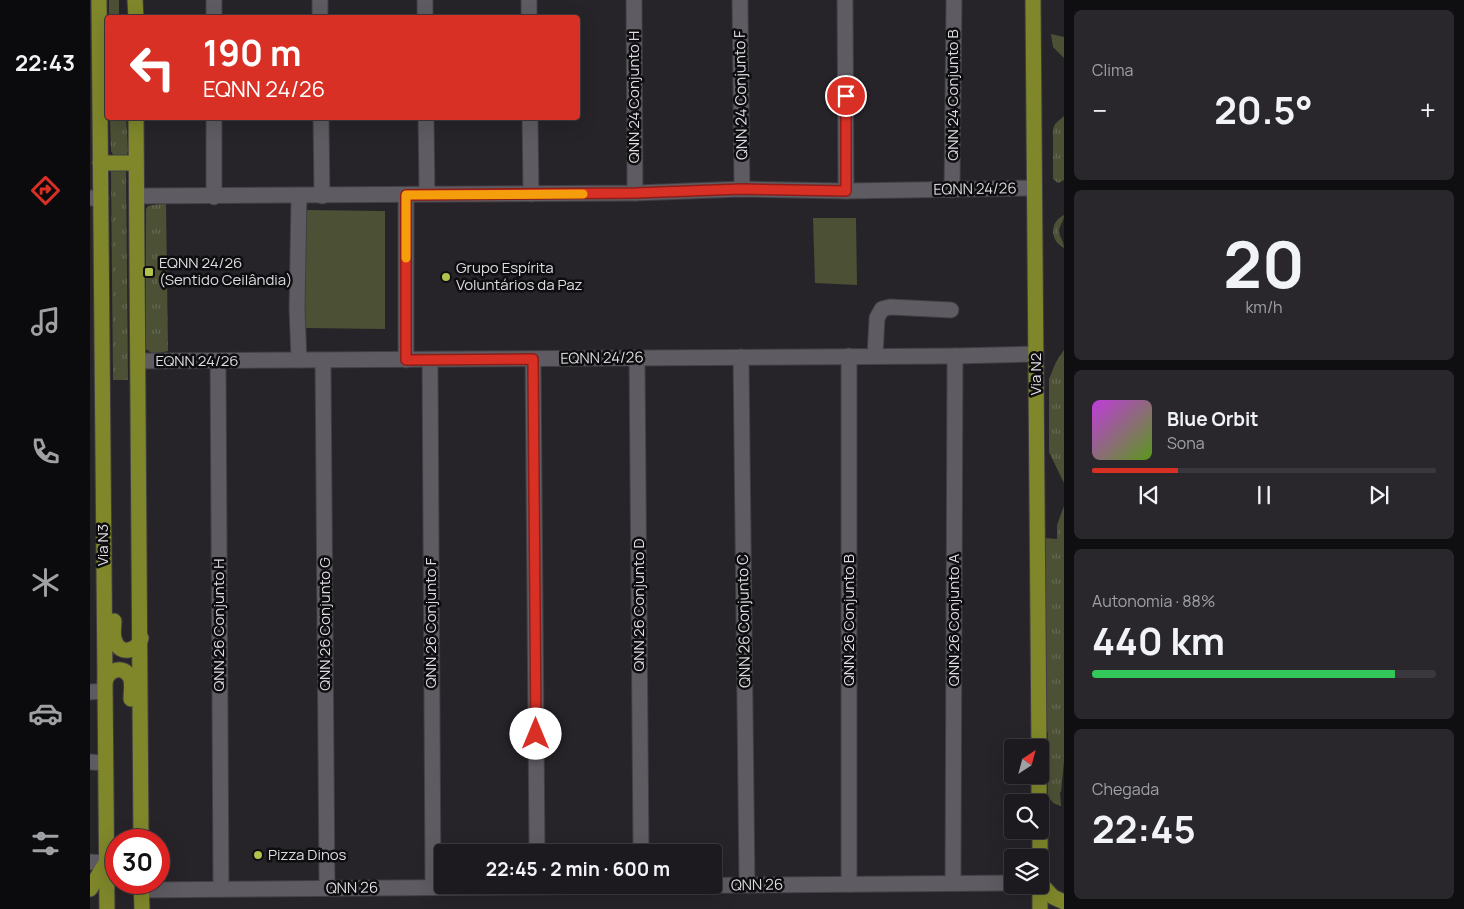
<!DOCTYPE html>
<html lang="pt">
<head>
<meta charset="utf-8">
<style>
  :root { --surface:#1c1a1f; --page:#29272c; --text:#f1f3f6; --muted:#a0a1a4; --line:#3a383d; --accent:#d93025 }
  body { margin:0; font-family:Manrope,sans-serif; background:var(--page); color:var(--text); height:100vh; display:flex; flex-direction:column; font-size:19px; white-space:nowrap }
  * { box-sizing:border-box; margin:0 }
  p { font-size:16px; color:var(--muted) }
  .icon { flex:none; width:28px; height:28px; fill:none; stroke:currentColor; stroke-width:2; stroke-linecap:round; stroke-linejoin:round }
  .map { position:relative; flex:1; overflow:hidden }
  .panel { display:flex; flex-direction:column; gap:10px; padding:10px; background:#0f0e11; width:400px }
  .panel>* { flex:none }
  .top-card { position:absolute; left:15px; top:15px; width:475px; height:105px; border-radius:5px; box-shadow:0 5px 20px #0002,0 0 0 1px var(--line); background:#d93025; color:#fff; overflow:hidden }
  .needle { width:32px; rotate:36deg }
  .controls { position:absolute; left:914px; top:739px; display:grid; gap:10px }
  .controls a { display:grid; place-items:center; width:45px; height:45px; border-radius:5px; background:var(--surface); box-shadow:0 5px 20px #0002,0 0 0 1px var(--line); font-size:25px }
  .speed { position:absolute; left:15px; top:829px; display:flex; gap:10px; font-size:25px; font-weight:700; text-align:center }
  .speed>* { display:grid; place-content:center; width:65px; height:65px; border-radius:50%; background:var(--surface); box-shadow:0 5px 20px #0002,0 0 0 1px var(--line); line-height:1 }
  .speed .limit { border:8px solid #d22; background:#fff; color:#111 }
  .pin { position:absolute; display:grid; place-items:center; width:42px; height:42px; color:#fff; margin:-21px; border:2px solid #fff; border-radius:50%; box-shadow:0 1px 5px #0007 }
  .me { position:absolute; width:55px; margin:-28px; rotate:0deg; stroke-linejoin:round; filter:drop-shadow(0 0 4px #0008) }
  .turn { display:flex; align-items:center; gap:18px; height:105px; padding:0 15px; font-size:22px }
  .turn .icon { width:65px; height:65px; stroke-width:2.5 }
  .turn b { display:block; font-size:35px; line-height:42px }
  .big { font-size:38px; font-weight:700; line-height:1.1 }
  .panel .widget { flex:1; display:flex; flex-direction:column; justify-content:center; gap:8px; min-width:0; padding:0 18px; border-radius:8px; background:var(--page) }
  .panel .dial { align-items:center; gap:0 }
  .dial b { font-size:65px; line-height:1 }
  .song { display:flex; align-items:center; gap:15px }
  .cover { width:60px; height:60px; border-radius:8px; background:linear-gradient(135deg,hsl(290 70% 55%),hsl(90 70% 35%)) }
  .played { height:5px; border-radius:2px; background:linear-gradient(90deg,var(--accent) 25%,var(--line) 25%) }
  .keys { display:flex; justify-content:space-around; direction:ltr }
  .heat { display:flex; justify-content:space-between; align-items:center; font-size:28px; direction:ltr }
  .charge { height:8px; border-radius:4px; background:linear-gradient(90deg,#34c759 88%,var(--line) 0) }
  .trip { position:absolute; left:344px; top:844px; width:288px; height:50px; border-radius:5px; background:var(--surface); box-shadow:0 5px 20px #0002,0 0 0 1px var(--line); font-weight:700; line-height:50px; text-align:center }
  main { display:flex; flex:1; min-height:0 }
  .dock { display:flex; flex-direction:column; width:90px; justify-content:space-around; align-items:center; background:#0b0a0c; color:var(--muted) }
  .dock .icon { width:35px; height:35px }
  .dock .current { color:var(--accent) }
  .dock b { font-size:22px; color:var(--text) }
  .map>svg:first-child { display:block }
  .grass { fill:url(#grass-tufts) }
  .pitch { fill:#4c5136 }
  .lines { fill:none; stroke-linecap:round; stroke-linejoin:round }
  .minor-casing { stroke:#413e43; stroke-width:17 }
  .major-casing { stroke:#413e43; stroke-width:17 }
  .minor { stroke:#5e5b62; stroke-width:15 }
  .major { stroke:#7f872a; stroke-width:15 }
  .route-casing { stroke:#8d1f18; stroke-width:12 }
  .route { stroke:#d93025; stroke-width:9 }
  .slow { stroke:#f59e0b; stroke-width:9 }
  .poi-dot { fill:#b3c24b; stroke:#0e0d10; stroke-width:2 }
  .labels { text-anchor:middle; stroke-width:5; stroke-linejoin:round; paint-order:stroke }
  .street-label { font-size:15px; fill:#dedce0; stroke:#0e0d10 }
  .poi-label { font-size:15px; fill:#dedce0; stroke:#0e0d10; text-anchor:start }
</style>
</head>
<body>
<main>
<nav class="dock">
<b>22:43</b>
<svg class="icon current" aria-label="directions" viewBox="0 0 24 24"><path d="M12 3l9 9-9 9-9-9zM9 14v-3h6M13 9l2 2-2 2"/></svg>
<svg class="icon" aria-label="music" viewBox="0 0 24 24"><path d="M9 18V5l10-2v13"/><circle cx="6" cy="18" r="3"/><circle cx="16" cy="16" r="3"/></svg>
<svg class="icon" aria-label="phone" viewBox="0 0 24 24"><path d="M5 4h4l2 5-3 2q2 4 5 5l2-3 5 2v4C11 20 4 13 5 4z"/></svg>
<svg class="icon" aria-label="climate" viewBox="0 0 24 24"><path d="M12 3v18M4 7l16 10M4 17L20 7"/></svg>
<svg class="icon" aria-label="car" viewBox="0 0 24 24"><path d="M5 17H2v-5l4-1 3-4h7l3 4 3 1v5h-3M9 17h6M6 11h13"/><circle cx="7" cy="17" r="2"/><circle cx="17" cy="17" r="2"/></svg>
<svg class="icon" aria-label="filters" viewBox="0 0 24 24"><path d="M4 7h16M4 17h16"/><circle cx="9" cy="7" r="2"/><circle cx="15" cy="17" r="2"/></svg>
</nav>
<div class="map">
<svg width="974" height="909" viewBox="0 0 974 909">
  <defs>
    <pattern id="grass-tufts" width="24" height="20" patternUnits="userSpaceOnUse" patternTransform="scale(1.25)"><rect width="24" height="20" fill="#4c5136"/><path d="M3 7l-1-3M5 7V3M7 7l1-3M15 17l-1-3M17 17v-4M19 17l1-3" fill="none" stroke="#656953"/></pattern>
  </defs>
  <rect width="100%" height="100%" fill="#262329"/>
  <!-- grass -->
  <g class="grass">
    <rect x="19" y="0" width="10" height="17"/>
    <path d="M961,34l13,3v21l-11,-11z"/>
    <path d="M974,116v64l-6,3 -5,-4v-50l2,-5z"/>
    <path d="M20,118h16l2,33 -2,6 -11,1 -4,-7z"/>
    <path d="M21,171h15l2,209h-15z"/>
    <path d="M76,203l2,148 -15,3 -7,-5v-140l2,-3z"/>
    <path d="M974,215c0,7 -5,10 -5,17 1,6 5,9 5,16 -14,-7 -15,-26 0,-33z"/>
    <path d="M974,350v133l-15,-31v-73l7,-17z"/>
    <path d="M974,506v255l-3,31h-1l1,14 -8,-3 -5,-7v-64l-2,-1 -1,-193 12,1v-14z"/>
  </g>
  <!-- pitch -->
  <g class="pitch">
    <path d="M215,210l80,1v118l-80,-1z"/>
    <path d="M723,218h43l1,67 -42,-2z"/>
  </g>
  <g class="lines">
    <defs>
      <g id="minor">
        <path d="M124,0v18"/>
        <path d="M230,0v18"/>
        <path d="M335,0v18"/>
        <path d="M439,0v18"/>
        <path d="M544,0l1,193"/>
        <path d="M650,0l2,189"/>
        <path d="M755,0l1,191"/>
        <path d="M124,118v79"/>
        <path d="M231,118l1,78"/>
        <path d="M336,118l1,76"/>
        <path d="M440,118l1,76"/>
        <path d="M862,190l2,-190"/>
        <path d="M316,195v165"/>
        <path d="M47,196l498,-3 107,-4 104,2 188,-3"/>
        <path d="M209,196l-2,113 2,51"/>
        <path d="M0,198h11"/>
        <path d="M759,356v528"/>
        <path d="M785,356l2,-38 5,-9 8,-2 61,3"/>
        <path d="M651,357l6,528"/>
        <path d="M547,358l4,494"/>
        <path d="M443,359l4,493"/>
        <path d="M340,360l3,526"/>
        <path d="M48,361l817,-5 81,-2"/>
        <path d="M128,361l3,528"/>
        <path d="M233,361l4,527"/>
        <path d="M0,692l14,-1"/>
        <path d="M0,762l15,1"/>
        <path d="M0,862l16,1"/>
        <path d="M863,883l2,-527"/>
        <path d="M51,890l871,-7"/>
      </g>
      <g id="major">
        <path d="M9,0l8,909"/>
        <path d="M45,0l1,18"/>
        <path d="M943,0l6,748"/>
        <path d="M46,118l5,722"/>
        <path d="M10,163h36"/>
        <path d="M24,621c0,6 -2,14 1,20 5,15 23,10 26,-3"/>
        <path d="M15,682c3,-12 18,-18 25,-5 3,6 1,15 1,22"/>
        <path d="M949,775v27"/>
        <path d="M950,830v28"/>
        <path d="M950,863v46"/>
        <path d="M51,882l1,27"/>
        <path d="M950,883l13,14 11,5"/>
        <path d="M0,889l16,-26"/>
      </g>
    </defs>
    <!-- minor casing -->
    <use href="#minor" class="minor-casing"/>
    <!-- major casing -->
    <use href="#major" class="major-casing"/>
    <!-- minor -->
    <use href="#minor" class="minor"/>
    <!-- major -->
    <use href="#major" class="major"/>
  </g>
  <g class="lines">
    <defs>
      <path id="route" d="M446,734l-3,-375 -127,1v-165l229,-2 107,-4 104,2v-95"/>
    </defs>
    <!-- route casing -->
    <use href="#route" class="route-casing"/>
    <!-- route -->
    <use href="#route" class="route"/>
    <!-- slow -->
    <path class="slow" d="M316,258v-63l177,-1"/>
  </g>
  <!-- markers -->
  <g class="poi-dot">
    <rect x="54" y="267" width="10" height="10" rx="2.5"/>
    <circle cx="356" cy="277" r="5"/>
    <circle cx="168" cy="855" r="5"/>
  </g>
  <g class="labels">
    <!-- street labels -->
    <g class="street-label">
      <text transform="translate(651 95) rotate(-91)" y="5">QNN 24 Conjunto F</text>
      <text transform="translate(863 95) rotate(-90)" y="5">QNN 24 Conjunto B</text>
      <text transform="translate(544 97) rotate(-90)" y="5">QNN 24 Conjunto H</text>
      <text transform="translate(885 189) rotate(-1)" y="5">EQNN 24/26</text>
      <text transform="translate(512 358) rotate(-1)" y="5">EQNN 24/26</text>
      <text x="107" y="366">EQNN 24/26</text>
      <text transform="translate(946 374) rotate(-90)" y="5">Via N2</text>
      <text transform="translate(13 545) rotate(-90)" y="5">Via N3</text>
      <text transform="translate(549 605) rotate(-90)" y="5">QNN 26 Conjunto D</text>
      <text transform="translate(759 620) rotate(-90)" y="5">QNN 26 Conjunto B</text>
      <text transform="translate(864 620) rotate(-90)" y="5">QNN 26 Conjunto A</text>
      <text transform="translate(654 621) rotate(-91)" y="5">QNN 26 Conjunto C</text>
      <text transform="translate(341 623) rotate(-90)" y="5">QNN 26 Conjunto F</text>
      <text transform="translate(235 624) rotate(-90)" y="5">QNN 26 Conjunto G</text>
      <text transform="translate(129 625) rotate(-90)" y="5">QNN 26 Conjunto H</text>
      <text transform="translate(667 885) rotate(-1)" y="5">QNN 26</text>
      <text transform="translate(262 888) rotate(-1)" y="5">QNN 26</text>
    </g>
    <!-- poi labels -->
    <g class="poi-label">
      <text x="69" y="268">EQNN 24/26<tspan x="69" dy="17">(Sentido Ceilândia)</tspan></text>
      <text x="366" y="273">Grupo Espírita<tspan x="366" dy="17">Voluntários da Paz</tspan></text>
      <text x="178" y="860">Pizza Dinos</text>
    </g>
  </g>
</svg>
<div class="controls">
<a><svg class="needle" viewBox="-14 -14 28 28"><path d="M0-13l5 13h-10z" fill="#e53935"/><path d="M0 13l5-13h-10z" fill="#a0a1a4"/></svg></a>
<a><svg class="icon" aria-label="search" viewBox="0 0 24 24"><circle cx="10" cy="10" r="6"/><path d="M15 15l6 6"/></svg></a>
<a><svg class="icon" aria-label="layers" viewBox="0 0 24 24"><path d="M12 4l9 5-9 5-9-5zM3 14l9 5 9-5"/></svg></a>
</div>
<div class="speed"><div class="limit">30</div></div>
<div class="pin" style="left:756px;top:96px;background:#d93025"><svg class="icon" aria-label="arrive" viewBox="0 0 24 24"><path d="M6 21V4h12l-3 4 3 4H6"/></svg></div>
<svg class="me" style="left:446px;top:734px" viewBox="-20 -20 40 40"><circle r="19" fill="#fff"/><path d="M0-13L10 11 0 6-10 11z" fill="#d93025"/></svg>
<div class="trip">22:45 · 2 min · 600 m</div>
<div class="top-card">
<div class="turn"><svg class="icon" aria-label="left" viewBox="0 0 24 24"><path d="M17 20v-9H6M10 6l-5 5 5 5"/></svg><div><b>190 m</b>EQNN 24/26</div></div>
</div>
</div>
<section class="panel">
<div class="widget"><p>Clima</p>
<div class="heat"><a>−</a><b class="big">20.5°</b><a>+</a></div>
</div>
<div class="widget dial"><b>20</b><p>km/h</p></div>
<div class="widget">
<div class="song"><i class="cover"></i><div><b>Blue Orbit</b><p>Sona</p></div></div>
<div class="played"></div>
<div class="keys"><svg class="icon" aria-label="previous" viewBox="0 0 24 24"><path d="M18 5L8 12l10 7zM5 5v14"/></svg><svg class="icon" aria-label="pause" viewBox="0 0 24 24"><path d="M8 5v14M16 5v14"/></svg><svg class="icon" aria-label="next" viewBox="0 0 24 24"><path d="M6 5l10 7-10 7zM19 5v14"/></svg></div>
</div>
<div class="widget"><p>Autonomia · 88%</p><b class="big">440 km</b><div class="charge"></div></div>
<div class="widget"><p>Chegada</p><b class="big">22:45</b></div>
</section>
</main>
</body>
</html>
